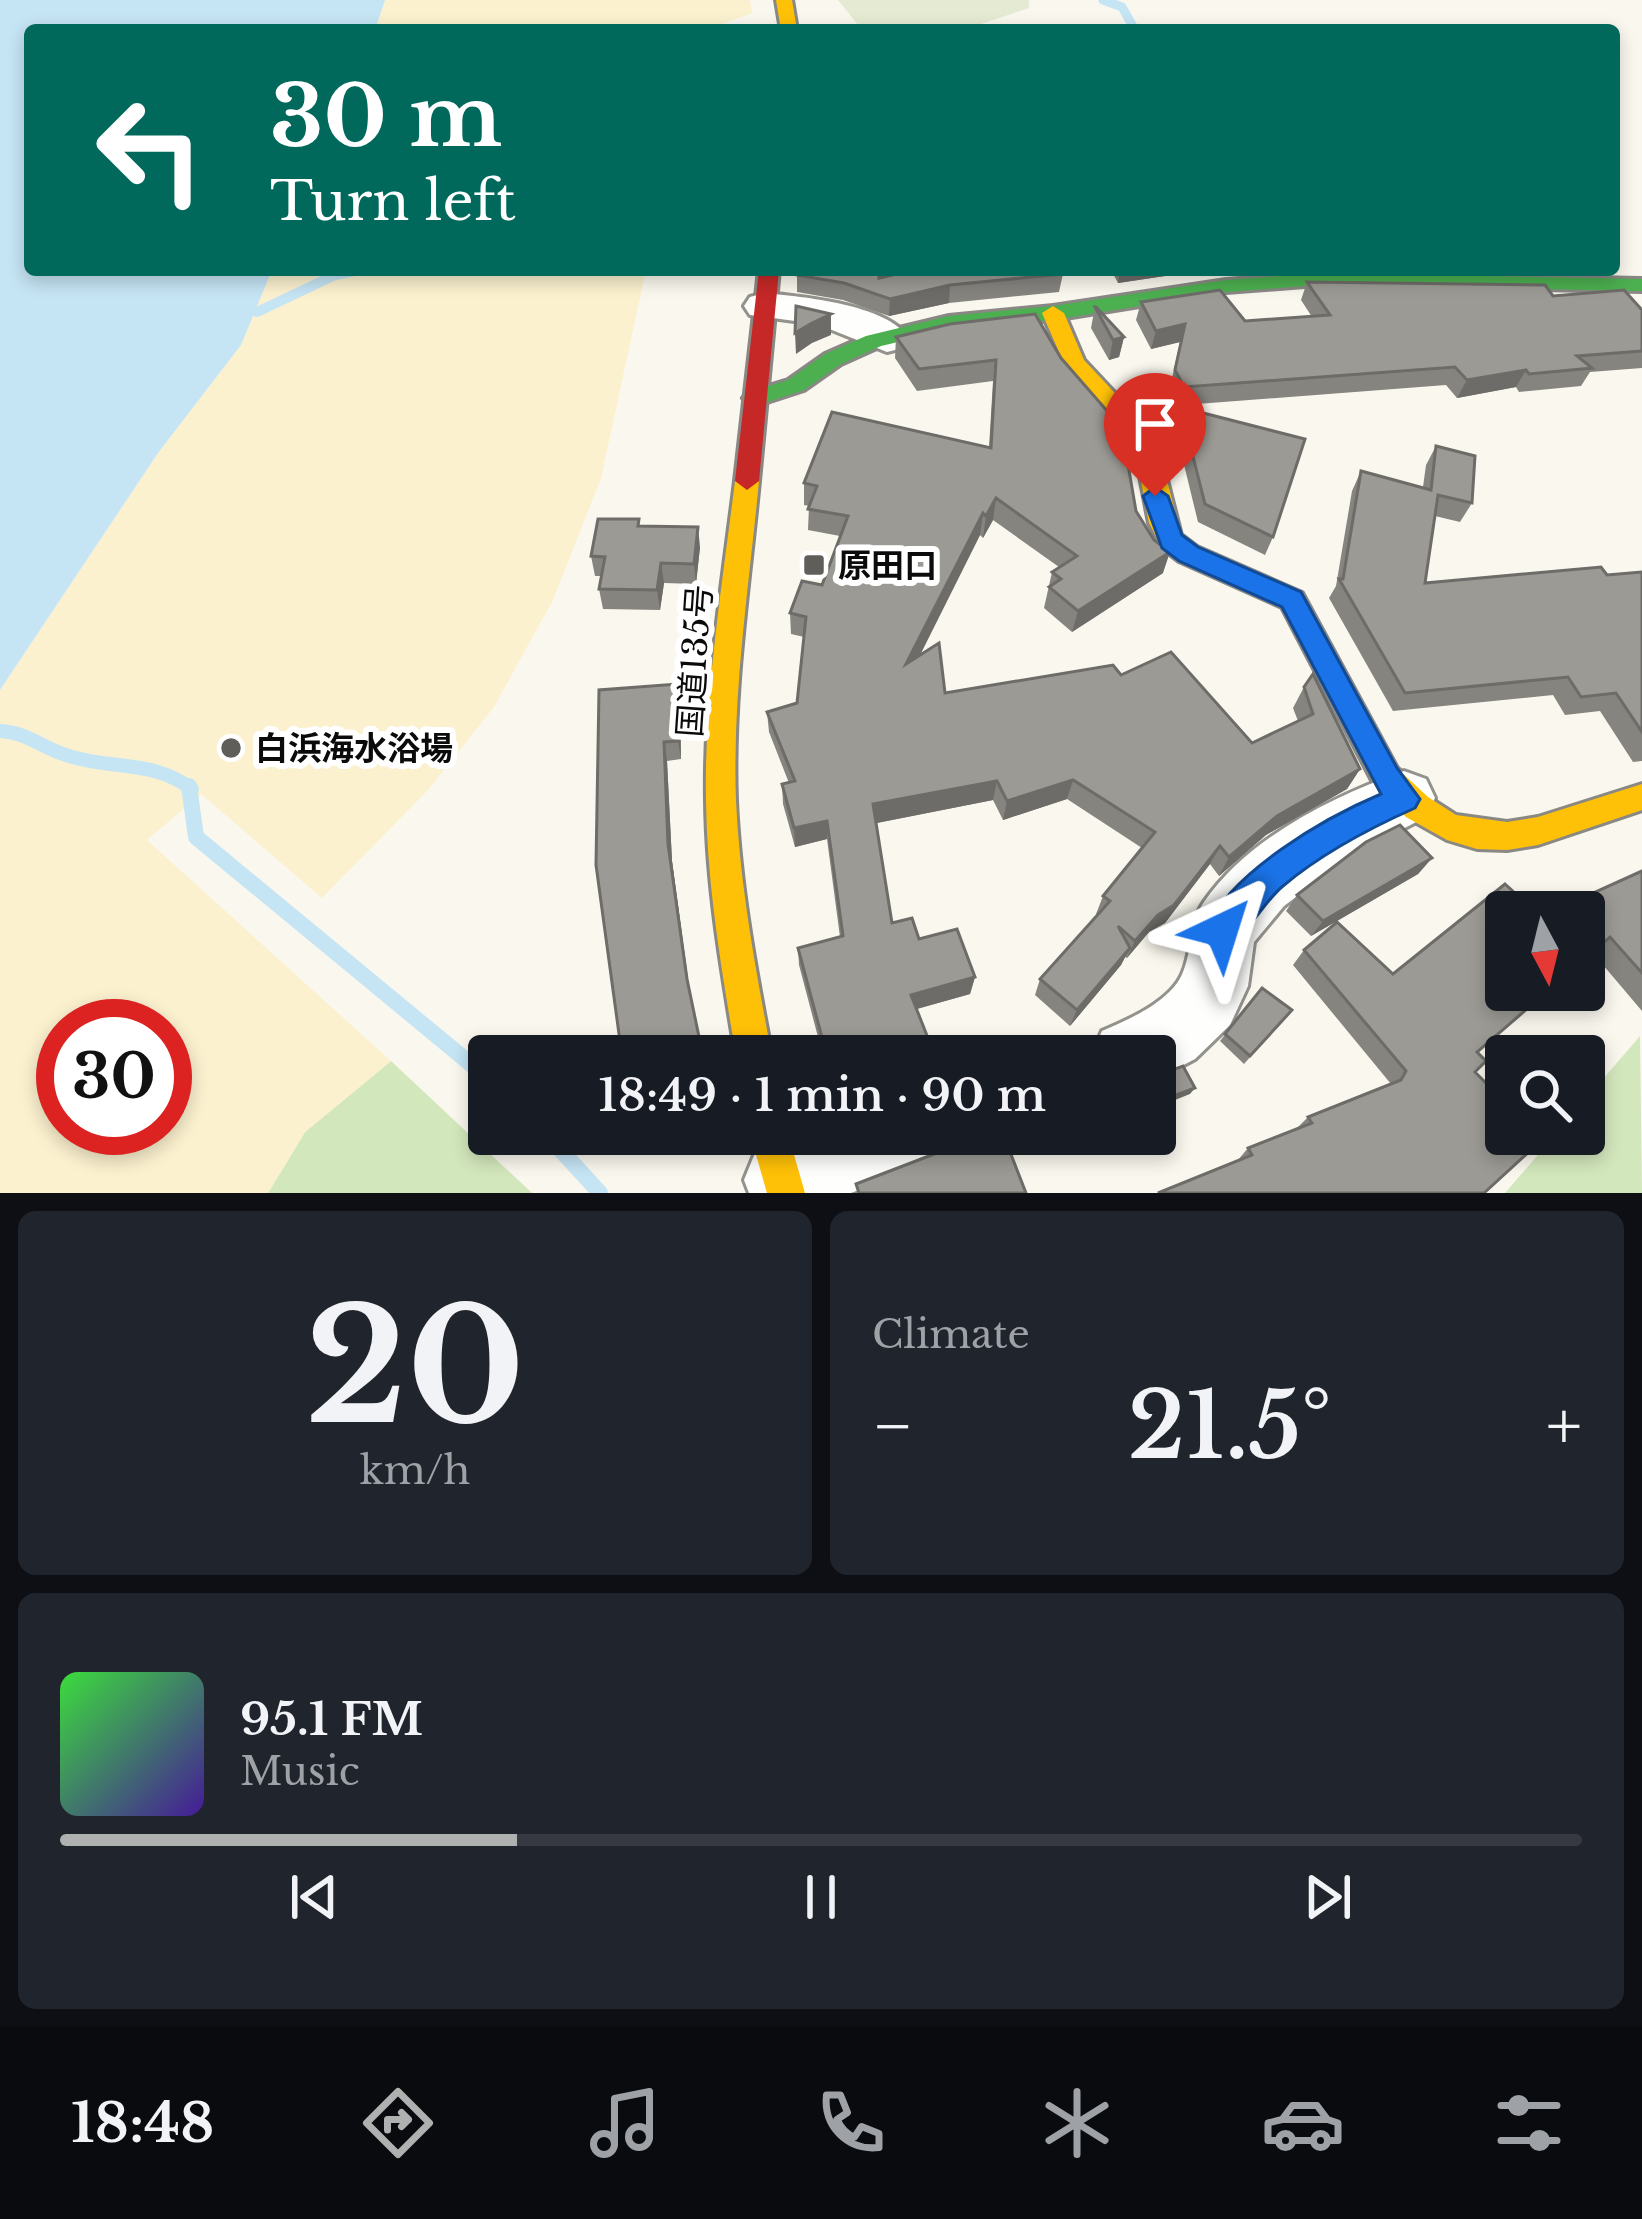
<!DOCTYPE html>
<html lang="en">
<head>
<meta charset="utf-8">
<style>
  :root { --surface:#171b24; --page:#20242c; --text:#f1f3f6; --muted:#9ea1a6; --line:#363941; --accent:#afb0b0 }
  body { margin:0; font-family:"Libre Baskerville","Noto Sans JP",serif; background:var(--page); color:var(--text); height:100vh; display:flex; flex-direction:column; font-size:45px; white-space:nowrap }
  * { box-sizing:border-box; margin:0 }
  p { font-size:39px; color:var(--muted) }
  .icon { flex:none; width:66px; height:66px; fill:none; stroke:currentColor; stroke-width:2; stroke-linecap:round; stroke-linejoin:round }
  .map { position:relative; height:1193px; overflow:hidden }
  .details { display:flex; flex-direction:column; gap:18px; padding:18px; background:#0d0f14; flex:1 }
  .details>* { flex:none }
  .guide { position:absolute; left:24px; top:24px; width:1596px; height:252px; border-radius:12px; box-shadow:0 6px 18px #0003; background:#00695c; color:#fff; overflow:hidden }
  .needle { width:78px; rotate:173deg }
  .tools { position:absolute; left:1485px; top:891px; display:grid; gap:24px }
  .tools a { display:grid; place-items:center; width:120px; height:120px; border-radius:12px; background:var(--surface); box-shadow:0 6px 18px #0003; font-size:60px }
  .speed { position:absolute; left:36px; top:999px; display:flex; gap:24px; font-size:60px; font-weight:700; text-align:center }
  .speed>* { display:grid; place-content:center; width:156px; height:156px; border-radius:50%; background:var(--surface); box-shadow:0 6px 18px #0003; line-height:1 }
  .speed .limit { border:18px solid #d22; background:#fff; color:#111 }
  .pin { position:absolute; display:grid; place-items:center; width:102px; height:102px; color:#fff; margin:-123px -51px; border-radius:50% 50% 50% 0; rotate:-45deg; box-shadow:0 0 12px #0007 }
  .pin .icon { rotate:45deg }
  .me { position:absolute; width:132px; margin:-66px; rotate:41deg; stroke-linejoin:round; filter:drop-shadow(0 0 9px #0008) }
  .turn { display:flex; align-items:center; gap:42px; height:252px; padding:0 48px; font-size:54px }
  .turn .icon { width:156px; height:156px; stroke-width:2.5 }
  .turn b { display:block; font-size:84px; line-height:102px }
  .big { font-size:90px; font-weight:600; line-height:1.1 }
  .details .widget { flex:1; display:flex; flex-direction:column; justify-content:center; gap:18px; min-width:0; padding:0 42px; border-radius:18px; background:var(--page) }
  .details .dial { align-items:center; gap:0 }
  .dial b { font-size:156px; line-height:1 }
  .song { display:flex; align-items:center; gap:36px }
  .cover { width:144px; height:144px; border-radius:18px; background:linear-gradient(135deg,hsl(120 70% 55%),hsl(260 70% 35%)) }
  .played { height:12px; border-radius:6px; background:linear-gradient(90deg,var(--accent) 30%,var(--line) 30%) }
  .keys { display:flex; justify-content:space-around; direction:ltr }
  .heat { display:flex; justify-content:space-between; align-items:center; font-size:66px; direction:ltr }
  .details .tiles { flex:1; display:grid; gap:18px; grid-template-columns:1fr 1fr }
  .widget:last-child { grid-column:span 2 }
  .trip { position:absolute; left:468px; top:1035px; width:708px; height:120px; border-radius:12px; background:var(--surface); box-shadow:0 6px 18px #0003; font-weight:600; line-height:120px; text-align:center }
  .menu { display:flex; height:192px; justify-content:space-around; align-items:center; background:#090b0e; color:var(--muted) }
  .menu .icon { width:84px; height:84px }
  .menu .active { color:var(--accent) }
  .menu b { font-size:54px; color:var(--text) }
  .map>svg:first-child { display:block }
  .forest { fill:#d3e7bc }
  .sand { fill:#fbf1cf; fill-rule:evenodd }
  .cemetery { fill:#e5ead2 }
  .water { fill:#c5e4f4 }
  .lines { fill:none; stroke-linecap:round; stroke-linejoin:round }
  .stream-far3 { stroke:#c5e4f4; stroke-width:9 }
  .stream-far2 { stroke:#c5e4f4; stroke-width:10 }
  .stream-far1 { stroke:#c5e4f4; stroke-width:14 }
  .stream { stroke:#c5e4f4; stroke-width:16 }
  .street-casing { stroke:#93928d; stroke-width:6 }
  .fast-casing { stroke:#898884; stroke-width:6 }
  .slow-casing { stroke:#898884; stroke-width:6 }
  .jam-casing { stroke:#898884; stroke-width:6 }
  .street { fill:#fefefc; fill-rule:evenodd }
  .fast { fill:#4caf50; fill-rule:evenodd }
  .slow { fill:#ffc107; fill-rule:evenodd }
  .jam { fill:#c62828; fill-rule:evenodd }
  .wall { fill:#86847f }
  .shaded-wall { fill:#6d6c68 }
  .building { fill:#9c9a94; stroke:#6d6c68; stroke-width:3 }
  .route { fill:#1a73e8; stroke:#114b97; stroke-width:3 }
  .poi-dot { fill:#5f5e5a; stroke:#fff; stroke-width:4.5 }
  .labels { text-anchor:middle; stroke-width:12; stroke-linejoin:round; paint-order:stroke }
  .poi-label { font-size:33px; font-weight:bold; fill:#0b0b0b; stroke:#fff; text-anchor:start }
  .street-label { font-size:33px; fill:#0b0b0b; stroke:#fff }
</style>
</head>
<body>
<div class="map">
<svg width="1642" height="1193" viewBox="0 0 1642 1193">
  <rect width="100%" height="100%" fill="#faf8ee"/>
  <!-- forest -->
  <g class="forest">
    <path d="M1640,1036l2,157h-137l51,-59h28v-33z"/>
    <path d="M391,1061l141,132h-264l37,-61z"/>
  </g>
  <!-- sand -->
  <g class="sand">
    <path d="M385,0h365l2,13 -46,17h-331z"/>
    <path d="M272,270h374l-45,208 -48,122 -59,107 -65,82 -107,109 -121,-104 -54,46 244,221 -86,71 -37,61h-268v-503l158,-237 83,-108zM63,1026h102v102h-102z"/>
  </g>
  <!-- cemetery -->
  <path class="cemetery" d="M838,0h191v8l-66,22h-101z"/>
  <!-- water -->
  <path class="water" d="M0,0h385l-10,30h-345v240h242l-31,75 -83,108 -158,237z"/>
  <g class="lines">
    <!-- stream-far3 -->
    <path class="stream-far3" d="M1103,0l19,7 13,23"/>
    <!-- stream-far2 -->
    <path class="stream-far2" d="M257,312l78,-37 24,-5"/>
    <!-- stream-far1 -->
    <path class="stream-far1" d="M0,731c25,1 40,15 63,23 47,17 87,4 129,35"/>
    <!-- stream -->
    <g class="stream">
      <path d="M189,786l7,51 293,242"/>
      <path d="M546,1134l54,59"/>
    </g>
    <defs>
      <g id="street">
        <path d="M765,293c38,4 121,11 144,45l-6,10 -16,4 -70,-28 -67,-9 -6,-9 6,-9z"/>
        <path d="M1404,771l22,8 9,19 -9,19 -74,38 -68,51 -30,36 -6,44 -18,39 -35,34 -40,21v-24h-64l11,-25c26,-11 70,-30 81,-59 10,-24 5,-47 21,-70 45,-65 128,-105 200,-131z"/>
        <path d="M804,1134h144l-11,26 -86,33h-102l-5,-13 11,-27z"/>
      </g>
      <path id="fast" d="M1318,273l324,6v12l-324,-6 -92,7 -173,28 -104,10 -68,16 -40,18 -37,26 -49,16 -12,-8 4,-5 41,-13 37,-26 41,-18 83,-20 104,-10 173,-26z"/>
      <g id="slow">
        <path d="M776,0h16l5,30h-16z"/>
        <path d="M1053,306l11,7 20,47 72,77 25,98 16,12 105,46 95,175 31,29 28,18 51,7 31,-5 104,-33v26l-104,35 -31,5 -30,-1 -30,-9 -41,-23 -31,-31 -93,-179 -103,-46 -17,-13 -13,-25 -16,-83 -67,-72 -24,-55z"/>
        <path d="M747,472l12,9c-10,106 -27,213 -23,320 4,86 20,171 36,255h-36c-14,-84 -29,-169 -30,-255 -2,-107 16,-214 29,-320z"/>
        <path d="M750,1134h38l17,59h-38z"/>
      </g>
      <path id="jam" d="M759,270h20l-20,211 -12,9 -12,-9z"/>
    </defs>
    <!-- street casing -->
    <use href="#street" class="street-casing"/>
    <!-- fast casing -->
    <use href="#fast" class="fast-casing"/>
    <!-- slow casing -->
    <use href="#slow" class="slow-casing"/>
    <!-- jam casing -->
    <use href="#jam" class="jam-casing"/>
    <!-- street -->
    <use href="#street" class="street"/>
    <!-- fast -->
    <use href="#fast" class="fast"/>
    <!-- slow -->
    <use href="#slow" class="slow"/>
    <!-- jam -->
    <use href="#jam" class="jam"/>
  </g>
  <!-- wall -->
  <g class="wall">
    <path d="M797,270l82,8 184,-4 -4,18 -110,11 -60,13 -46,-16 -46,-8z"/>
    <path d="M1111,270h55l-1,6 -47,7z"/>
    <path d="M1307,282l246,14 89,14v58l-52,4 -9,14 -62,6 -3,-5 -59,11 -11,-13 -262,20 89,132 -8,18 -67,-33 -21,-86 -14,-16 8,-30 1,2 -2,-5 10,-45 -29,7 -15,-29 5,-18 104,19 67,-4 -11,-17z"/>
    <path d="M1095,307l29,30 -5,20 -10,3 -18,-32z"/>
    <path d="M1035,314l101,197 27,62 -91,59 -28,-24 8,-36 7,-5 -66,-47 -10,18 -3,-3 -61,122 26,36 176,-18 131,68 46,-22 -5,-13 11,-21 56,82 -13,20 -81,46 -47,41 -9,-12 -45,59 -16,9 -22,26 -2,-1 -4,8 -51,61 -35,-31 5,-16 57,-64 -1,-1 7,-18 39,-48 -75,-49 -64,21 -10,-20 -117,23 16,100 83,54 -5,17 -53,15 18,47h-112l-24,-91 -1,-17 42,-11 -13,-98 -32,8 -12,-43 -1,-20 7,-1 -20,-51 -2,-20 30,-9 7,-66 -13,-3 -1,-21 32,-28 18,-49 -32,-6 1,-24 -5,-1v-22l185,-36 4,-66 -76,10 -22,-33 1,-21z"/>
    <path d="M1436,446l36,57 -12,19 -25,-6 -10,67 182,-8 35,-3v189l-9,1 -33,-51 -35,4 -12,-20 -160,16 -64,-113 7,-12 16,-95 9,-20 62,16 3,-22z"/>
    <path d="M640,526l60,21 -4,37 -32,-1 -4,27 -57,-1 -4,-20 2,-13h-6l-4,-20z"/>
    <path d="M680,703l1,56 -14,2 5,100 18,133 -94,-129z"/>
    <path d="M1432,858l-14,16 -107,62 -25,-25 11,-16z"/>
    <path d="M1642,871v140l-50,-59z"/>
    <path d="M1304,950l173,102 -2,20 9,121h-327l81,-33 10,-12 48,-19 12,-12 83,-33 -98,-119z"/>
    <path d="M1262,988l30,22 -48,54 -24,-23z"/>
  </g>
  <!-- shaded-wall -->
  <g class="shaded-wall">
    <path d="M1120,270h46l-1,6 -47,7z"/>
    <path d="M950,285l-1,18 -60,13 1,-17z"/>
    <path d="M831,314v21l-19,8 -16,11 -1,-21 17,-10z"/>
    <path d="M1185,324l-5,18 -29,7 5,-18z"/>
    <path d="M1124,337l-5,20 -10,3 4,-20z"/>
    <path d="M1526,370l-10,17 -59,11 10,-18z"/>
    <path d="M996,498l-3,22 -10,18 3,-22z"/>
    <path d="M983,513l-3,22 -75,150 1,-21z"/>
    <path d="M698,527l2,20 -4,37 -2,-20z"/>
    <path d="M1170,552l-7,21 -91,59 6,-21z"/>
    <path d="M661,563l3,20 -4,27 -3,-20z"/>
    <path d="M677,684l3,19 1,56 -3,-18z"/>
    <path d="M664,742l3,19 5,100 18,133 -22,-150z"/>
    <path d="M1360,769l-13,20 -81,46 -47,41 10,-19 48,-41z"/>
    <path d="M1073,780l-6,19 -64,21 4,-19z"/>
    <path d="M997,781l-4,19 -121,24 1,-20z"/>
    <path d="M827,821v18l-32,8 -1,-19z"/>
    <path d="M1220,846l-10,18 -45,59 -16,9 -22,26 8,-17z"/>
    <path d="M1432,858l-14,16 -107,62 12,-15z"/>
    <path d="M1130,948l-9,17 -51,61 7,-16z"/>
    <path d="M975,977l-5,17 -61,17 2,-16z"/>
    <path d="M1195,1088l-5,6 -35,14v-5z"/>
  </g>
  <!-- building -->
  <g class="building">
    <path d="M797,270h82v8l35,-8h145l4,4 -113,11 -60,14 -46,-16 -47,-8z"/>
    <path d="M1307,282l238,3 8,11 71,-6 18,20v41l-65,5 15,12 -63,6 -3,-4 -59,10 -12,-13 -271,20 -9,-17 10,-46 -29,7 -15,-29 79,-12 25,31 85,-6z"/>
    <path d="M796,306l35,8 -19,9 -17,10z"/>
    <path d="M1095,307h1l28,30 -11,3z"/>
    <path d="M1035,314l26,44 54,62 10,27 11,64 18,29 16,12 -92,59 -29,-24 12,-8 -9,-7 25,-16 -81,-58 -10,18 -3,-3 -77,151 33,-21 6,50 168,-28 8,10 50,-23 81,91 61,-29 -9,-27 9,-13 47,95 -83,47 -48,41 -9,-11 -46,59 -16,10 -23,26 -17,-15 12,22 -53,62 -37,-31 70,-78 -7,-5 52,-64 -82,-52 -66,21 -10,-20 -124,23 19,119 20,-5 7,21 38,-10 18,48 -64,18 24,61h-108l-29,-108 45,-12 -16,-115 -33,7 -12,-44 13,-3 -28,-69 30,-9 9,-86 -16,-4 12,-32 20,4 26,-69 -40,-7 9,-23 -13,-3 28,-71 159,36 5,-88 -77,9 -23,-32 54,-13z"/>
    <path d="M1171,390l25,28 7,-5 102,26 -32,98 -68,-33 -22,-87 -14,-16z"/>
    <path d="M1436,446l39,10 -3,47 -34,-8 -13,88 176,-16 6,8 35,-3v160l-26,-39 -35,4 -13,-20 -163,16 -66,-114h4l18,-108 70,19z"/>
    <path d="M598,519h41l-1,7 60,1 -4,37 -33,-1 -4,27 -58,-1 6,-32 -14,-1z"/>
    <path d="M677,684l1,57 -14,1 4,102 19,135 16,77h-81l-26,-191 3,-175z"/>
    <path d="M1400,825l32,33 -109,63 -26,-26 69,-53z"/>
    <path d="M1642,871v102l-32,-36 -26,23v-48h-33z"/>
    <path d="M1505,884l31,28h-30v78h43l-72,62 9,9 -11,11 31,31v31h32l5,5 -59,54h-326l94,-38 -4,-7 64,-25 -4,-6 93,-37 5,-9 -102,-121 33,-28 56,52z"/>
    <path d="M1262,988l30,22 -42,46 -25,-22z"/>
    <path d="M1155,1060l1,16 27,-10 12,22 -40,15z"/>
    <path d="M950,1134h53l23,59h-167l-3,-9 86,-33z"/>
  </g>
  <!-- route -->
  <path class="route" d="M1155,487l13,9 14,39 16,12 103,45 96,176 23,31 -5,9c-45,20 -94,46 -132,78 -22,18 -34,50 -61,60l-12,-4 -5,-12c26,-58 119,-112 176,-136l-99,-187 -103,-46 -17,-13 -19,-52z"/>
  <!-- markers -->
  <g class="poi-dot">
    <rect x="802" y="553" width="24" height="24" rx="6"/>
    <circle cx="231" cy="748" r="12"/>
  </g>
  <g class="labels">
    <!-- poi labels -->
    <g class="poi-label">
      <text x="838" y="577">原田口</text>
      <text x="255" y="760">白浜海水浴場</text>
    </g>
    <!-- street labels -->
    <g class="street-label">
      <text transform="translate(694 661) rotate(-86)" y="12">国道135号</text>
    </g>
  </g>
</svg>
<div class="tools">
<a><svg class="needle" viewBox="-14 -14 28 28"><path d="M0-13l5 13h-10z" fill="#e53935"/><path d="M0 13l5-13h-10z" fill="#9ea1a6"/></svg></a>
<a><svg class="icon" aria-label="search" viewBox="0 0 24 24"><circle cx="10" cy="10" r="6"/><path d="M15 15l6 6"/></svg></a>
</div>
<div class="speed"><div class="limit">30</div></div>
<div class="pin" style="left:1155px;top:496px;background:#d93025"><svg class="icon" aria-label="arrive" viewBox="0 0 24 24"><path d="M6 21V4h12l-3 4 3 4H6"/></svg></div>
<svg class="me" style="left:1222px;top:930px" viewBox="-20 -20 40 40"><path d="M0-17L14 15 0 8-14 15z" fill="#1a73e8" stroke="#fff" stroke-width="4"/></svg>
<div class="trip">18:49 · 1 min · 90 m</div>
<div class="guide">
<div class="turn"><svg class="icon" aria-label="left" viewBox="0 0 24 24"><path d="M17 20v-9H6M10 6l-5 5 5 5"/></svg><div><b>30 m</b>Turn left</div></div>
</div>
</div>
<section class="details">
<div class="tiles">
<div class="widget dial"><b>20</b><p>km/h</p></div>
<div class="widget"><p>Climate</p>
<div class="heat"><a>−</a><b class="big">21.5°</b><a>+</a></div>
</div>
<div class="widget">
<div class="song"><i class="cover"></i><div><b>95.1 FM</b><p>Music</p></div></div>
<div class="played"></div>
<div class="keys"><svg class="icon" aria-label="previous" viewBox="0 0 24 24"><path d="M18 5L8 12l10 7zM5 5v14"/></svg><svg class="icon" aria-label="pause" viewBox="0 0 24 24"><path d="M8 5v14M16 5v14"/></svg><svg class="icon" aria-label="next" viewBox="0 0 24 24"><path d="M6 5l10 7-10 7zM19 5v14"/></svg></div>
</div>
</div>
</section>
<nav class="menu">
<b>18:48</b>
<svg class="icon active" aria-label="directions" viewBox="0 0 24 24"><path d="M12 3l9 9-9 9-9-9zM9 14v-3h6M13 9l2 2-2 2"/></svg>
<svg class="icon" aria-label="music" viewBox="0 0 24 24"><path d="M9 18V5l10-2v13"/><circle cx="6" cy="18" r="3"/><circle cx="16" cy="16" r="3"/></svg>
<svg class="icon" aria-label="phone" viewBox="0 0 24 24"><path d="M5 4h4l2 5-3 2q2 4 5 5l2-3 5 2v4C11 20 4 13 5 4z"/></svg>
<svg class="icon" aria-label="climate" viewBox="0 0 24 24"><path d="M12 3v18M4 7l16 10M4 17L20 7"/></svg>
<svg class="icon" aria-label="car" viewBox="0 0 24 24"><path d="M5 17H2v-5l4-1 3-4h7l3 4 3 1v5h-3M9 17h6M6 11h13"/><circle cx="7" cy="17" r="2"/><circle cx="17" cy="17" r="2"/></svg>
<svg class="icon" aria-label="filters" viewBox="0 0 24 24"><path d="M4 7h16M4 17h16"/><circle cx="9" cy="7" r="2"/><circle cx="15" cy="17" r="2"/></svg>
</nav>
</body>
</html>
